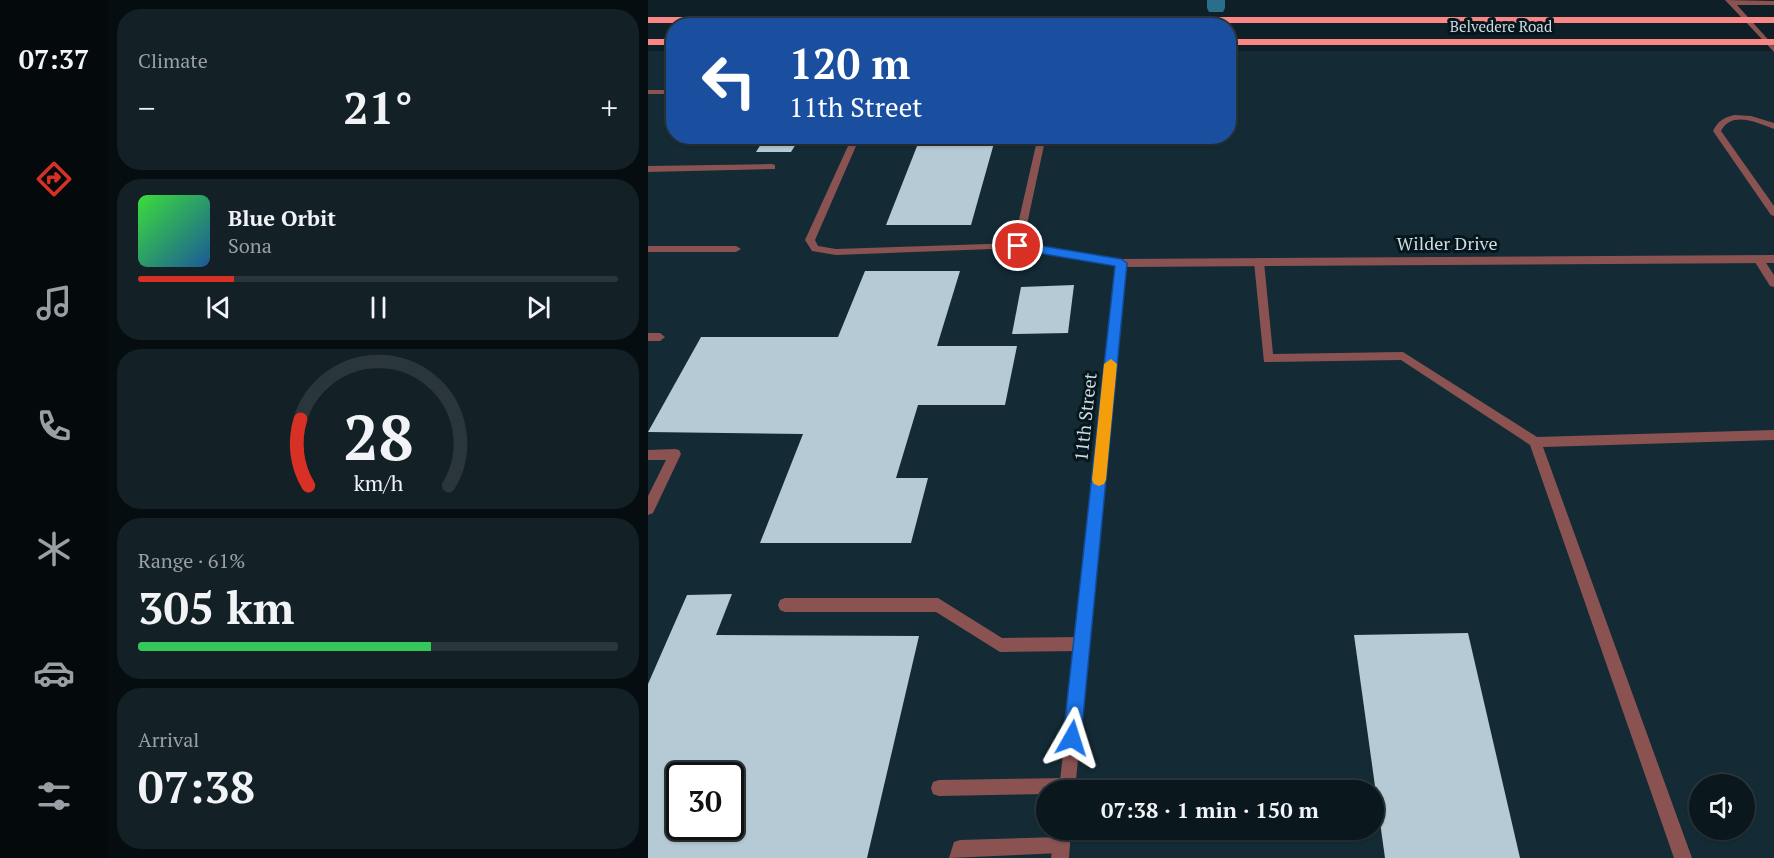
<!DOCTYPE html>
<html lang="en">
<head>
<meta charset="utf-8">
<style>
  :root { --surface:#0a171d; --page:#132026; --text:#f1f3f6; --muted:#999fa4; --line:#2a363b; --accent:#d93025 }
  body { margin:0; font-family:"PT Serif",serif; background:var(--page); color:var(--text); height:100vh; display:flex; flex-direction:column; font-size:22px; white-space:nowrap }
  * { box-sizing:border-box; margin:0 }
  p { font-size:20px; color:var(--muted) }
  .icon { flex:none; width:33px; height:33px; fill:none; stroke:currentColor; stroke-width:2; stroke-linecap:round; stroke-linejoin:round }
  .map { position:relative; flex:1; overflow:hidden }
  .drawer { display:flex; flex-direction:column; gap:9px; padding:9px; background:#060d10; width:540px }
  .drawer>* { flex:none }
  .guide { position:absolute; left:18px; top:18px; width:570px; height:126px; border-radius:24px; box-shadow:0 2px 4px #0004,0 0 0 2px var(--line); background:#1a4fa0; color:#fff; overflow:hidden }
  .tools { position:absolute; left:1041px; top:774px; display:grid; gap:12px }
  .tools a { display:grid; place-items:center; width:66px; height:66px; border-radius:50%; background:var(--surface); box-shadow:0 2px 4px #0004,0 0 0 2px var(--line); font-size:30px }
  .speed { position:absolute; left:18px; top:762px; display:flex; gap:12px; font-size:30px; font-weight:700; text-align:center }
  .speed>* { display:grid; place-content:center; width:78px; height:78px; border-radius:50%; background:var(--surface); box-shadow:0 2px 4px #0004,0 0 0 2px var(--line); line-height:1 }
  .speed .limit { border:3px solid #111; border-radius:9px; background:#fff; color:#111 }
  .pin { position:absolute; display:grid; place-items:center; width:51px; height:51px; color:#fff; margin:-26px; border:3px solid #fff; border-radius:50%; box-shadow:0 2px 6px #0007 }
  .me { position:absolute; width:66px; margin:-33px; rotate:6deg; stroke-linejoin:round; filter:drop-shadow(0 0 4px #0008) }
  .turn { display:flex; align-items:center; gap:21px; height:126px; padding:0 24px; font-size:27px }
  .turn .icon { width:78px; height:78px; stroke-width:2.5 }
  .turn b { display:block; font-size:42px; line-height:51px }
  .big { font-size:45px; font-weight:800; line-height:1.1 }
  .drawer .card { flex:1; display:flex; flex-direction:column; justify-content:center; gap:9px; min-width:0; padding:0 21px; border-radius:24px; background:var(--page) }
  .drawer .dial { align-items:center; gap:0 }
  .dial svg { height:156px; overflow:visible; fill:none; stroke:var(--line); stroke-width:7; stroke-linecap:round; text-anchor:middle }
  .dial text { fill:var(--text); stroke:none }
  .song { display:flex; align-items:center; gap:18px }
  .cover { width:72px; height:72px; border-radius:9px; background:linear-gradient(135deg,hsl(120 70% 55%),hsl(210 70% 35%)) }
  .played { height:6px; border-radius:3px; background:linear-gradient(90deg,var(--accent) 20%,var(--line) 20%) }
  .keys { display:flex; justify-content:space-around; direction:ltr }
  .heat { display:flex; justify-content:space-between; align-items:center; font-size:33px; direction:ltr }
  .charge { height:9px; border-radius:4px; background:linear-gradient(90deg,#34c759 61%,var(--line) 0) }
  .trip { position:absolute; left:388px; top:780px; width:348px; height:60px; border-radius:30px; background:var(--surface); box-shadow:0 2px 4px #0004,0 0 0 2px var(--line); font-weight:800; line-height:60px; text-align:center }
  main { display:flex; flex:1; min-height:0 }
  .dock { display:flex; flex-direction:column; width:108px; justify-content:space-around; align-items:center; background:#04090c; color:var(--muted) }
  .dock .icon { width:42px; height:42px }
  .dock .active { color:var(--accent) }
  .dock b { font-size:27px; color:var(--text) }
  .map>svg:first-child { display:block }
  .built { fill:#142b36; fill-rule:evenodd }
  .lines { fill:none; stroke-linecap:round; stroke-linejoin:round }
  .canal { fill:#296f8d; fill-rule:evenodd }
  .building { fill:#b5cad4; fill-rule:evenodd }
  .service { fill:#8a5351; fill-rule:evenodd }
  .minor { fill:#8a5351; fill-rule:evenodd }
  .primary { fill:#fa8785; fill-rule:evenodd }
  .route { fill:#1a73e8; stroke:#114b97; stroke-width:1.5 }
  .slow { fill:#f59e0b }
  .labels { text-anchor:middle; stroke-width:6; stroke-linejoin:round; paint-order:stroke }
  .far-street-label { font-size:15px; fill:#d0dae0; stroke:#06161d }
  .street-label { font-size:18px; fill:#d0dae0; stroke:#06161d }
</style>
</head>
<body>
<main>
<nav class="dock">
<b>07:37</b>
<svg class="icon active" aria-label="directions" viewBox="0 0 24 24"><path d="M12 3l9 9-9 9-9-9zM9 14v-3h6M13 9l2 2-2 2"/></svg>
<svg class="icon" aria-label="music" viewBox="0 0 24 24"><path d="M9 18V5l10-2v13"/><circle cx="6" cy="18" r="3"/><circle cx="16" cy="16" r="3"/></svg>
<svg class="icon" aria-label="phone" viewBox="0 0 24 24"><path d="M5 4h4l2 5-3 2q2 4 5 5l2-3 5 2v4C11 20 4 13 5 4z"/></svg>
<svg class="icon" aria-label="climate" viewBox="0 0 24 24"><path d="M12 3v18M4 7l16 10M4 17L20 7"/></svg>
<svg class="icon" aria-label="car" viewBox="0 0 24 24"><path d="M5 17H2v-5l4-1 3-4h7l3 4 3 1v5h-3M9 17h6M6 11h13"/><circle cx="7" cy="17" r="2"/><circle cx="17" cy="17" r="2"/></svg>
<svg class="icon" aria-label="filters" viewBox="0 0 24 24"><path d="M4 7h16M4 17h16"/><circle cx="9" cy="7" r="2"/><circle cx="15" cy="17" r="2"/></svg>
</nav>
<section class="drawer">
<div class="card"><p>Climate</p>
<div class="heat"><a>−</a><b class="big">21°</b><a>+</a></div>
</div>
<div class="card">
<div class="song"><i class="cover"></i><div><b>Blue Orbit</b><p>Sona</p></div></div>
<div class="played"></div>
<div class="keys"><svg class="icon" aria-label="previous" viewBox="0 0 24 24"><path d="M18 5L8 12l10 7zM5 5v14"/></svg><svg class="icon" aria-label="pause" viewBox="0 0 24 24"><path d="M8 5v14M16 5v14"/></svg><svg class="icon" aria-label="next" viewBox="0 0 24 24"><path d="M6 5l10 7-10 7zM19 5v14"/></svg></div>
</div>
<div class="card dial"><svg viewBox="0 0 100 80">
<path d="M14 69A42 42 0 1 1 86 69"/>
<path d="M14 69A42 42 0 0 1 10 35" stroke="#d93025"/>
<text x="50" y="56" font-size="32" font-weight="700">28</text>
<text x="50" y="72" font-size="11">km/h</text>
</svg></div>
<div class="card"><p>Range · 61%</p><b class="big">305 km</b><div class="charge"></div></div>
<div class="card"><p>Arrival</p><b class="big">07:38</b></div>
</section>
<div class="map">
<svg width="1126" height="858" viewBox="0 0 1126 858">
  <rect width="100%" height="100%" fill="#0e1f27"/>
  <!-- built -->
  <path class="built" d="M0,51h25l1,85h554l1,-85h545v807h-1126zM32,776h50v50h-50zM1052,784h44v46h-44zM399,790h327v40h-327z"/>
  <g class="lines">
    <!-- canal -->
    <path class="canal" d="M559,0h18v8l-2,4h-14l-2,-4z"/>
  </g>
  <!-- building -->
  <g class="building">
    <path d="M273,136h75l-25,89h-85z"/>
    <path d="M113,144h35l-5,8h-35z"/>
    <path d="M217,271h95l-23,75h80l-12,59h-87l-22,73h32l-17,65h-151l43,-109 -155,-2 53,-95h137z"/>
    <path d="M426,285l-6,48 -56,1 9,-47z"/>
    <path d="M84,594l-16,41 203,1 -52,222h-219v-174l39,-89zM32,776h50v50h-50z"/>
    <path d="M820,633l52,225h-135l-31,-223z"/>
  </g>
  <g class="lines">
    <!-- service -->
    <g class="service">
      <path d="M1086,115l17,1 23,7v6c-16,-6 -42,-19 -53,2l53,75v10l-3,-1 -58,-84c5,-10 10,-13 21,-16z"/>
      <path d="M197,136h8l3,10 -41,94 3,6 18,3 182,-6 5,3 -2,2 -185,7 -24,-4 -7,-11 43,-94z"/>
      <path d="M124,164l3,1v4l-127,3v-6z"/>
      <path d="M0,246h88l5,3 -5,3h-88z"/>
      <path d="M1110,255l4,2 12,18v12l-4,-1 -17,-27z"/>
      <path d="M611,258l5,4 9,92 130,-2 134,85 237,-7v10l-231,7 149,411h-18l-144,-413 -129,-85 -137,2 -10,-100z"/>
      <path d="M0,333h12l5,4 -5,4h-12z"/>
      <path d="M27,449l4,1 2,4 -28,59 -5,2v-19l18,-36h-18v-10z"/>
      <path d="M137,598h153l64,40 80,-1 5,2 2,5 -2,5 -5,2 -82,1 -64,-40h-151l-5,-2 -2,-5 2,-5z"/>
      <path d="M419,778l6,2 2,6 -2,4h-26v4l-108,2 -6,-2 -2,-6 2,-6 6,-2z"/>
      <path d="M413,837l6,2 2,6 -2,6 -6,2 -112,5 5,-16 6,-2z"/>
    </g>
    <!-- minor -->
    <g class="minor">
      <path d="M1077,0l49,1v4h-37l37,41v6z"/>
      <rect x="0" y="90" width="26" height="4"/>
      <path d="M390,136h8l-23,107 98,16 653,-4v8l-648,4 -51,523h-16l57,-524 -101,-18 -2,-2z"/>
      <path d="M407,830h16l-2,28h-18z"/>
    </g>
    <!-- primary -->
    <g class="primary">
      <rect x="0" y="17" width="1126" height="6"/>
      <rect x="0" y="39" width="26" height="6"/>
      <rect x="580" y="39" width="546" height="6"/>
    </g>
  </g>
  <!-- route -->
  <path class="route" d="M370,242l103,17 6,4 -46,475 -3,7 -6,2 -6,-2 -3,-7 52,-472 -101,-17 -1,-3z"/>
  <!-- slow -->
  <path class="slow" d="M463,359l6,5 -11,116 -2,4 -5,2 -5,-2 -2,-4 12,-116z"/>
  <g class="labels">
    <!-- far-street labels -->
    <g class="far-street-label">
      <text x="853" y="32">Belvedere Road</text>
    </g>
    <!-- street labels -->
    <g class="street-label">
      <text x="799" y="250">Wilder Drive</text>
      <text transform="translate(438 417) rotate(-84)" y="6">11th Street</text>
    </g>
  </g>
</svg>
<div class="tools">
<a><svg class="icon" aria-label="sound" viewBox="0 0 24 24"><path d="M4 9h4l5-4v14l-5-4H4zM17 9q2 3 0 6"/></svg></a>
</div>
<div class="speed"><div class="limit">30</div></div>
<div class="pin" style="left:370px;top:246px;background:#d93025"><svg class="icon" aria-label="arrive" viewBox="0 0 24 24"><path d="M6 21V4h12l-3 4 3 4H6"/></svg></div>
<svg class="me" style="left:424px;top:738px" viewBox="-20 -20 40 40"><path d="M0-17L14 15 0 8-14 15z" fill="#1a73e8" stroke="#fff" stroke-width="4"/></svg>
<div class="trip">07:38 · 1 min · 150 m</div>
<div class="guide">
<div class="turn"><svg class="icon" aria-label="left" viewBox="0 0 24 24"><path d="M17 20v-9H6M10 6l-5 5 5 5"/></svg><div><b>120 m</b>11th Street</div></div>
</div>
</div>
</main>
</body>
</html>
